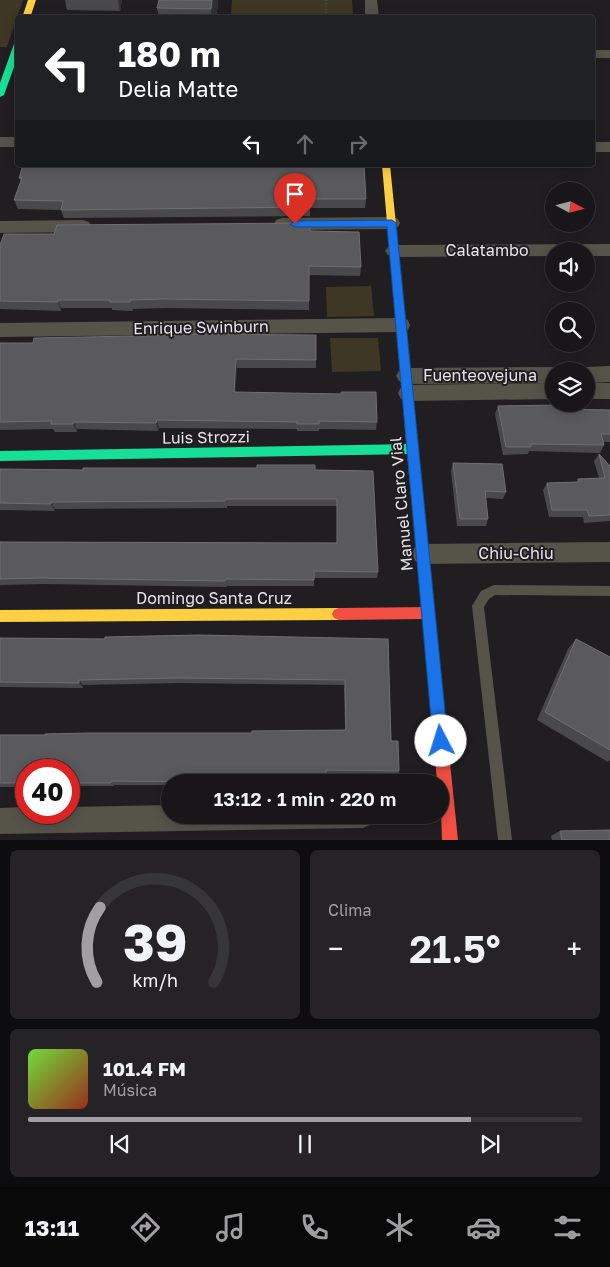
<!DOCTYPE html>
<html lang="es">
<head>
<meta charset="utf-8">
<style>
  :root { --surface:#181619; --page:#252326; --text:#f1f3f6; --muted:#9f9fa2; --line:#363538; --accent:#a19fa2 }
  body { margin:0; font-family:"Golos Text",sans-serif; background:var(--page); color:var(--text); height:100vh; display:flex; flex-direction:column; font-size:19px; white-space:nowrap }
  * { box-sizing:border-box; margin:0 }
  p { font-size:16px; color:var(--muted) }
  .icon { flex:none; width:28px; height:28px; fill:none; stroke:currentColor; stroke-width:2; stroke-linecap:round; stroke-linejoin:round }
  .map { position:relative; height:840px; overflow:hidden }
  .side { display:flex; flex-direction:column; gap:10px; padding:10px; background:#0d0c0e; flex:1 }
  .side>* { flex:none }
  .guide { position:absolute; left:15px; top:15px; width:580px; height:152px; border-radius:5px; box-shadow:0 2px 12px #0003,0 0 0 1px var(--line); background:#202124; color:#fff; overflow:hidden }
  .needle { width:32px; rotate:97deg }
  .controls { position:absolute; left:545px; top:182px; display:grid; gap:10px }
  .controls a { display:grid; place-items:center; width:50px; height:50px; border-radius:50%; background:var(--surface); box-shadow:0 2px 12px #0003,0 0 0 1px var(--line); font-size:25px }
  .speed { position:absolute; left:15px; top:759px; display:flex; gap:10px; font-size:25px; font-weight:700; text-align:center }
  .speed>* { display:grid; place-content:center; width:65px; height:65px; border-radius:50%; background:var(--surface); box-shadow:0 2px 12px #0003,0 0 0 1px var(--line); line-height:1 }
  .speed .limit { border:8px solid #d22; background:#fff; color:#111 }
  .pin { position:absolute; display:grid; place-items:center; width:42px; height:42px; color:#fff; margin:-51px -21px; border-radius:50% 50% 50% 0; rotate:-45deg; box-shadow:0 0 5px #0007 }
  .pin .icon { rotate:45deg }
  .me { position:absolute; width:55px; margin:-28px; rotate:355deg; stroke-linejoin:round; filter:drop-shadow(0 0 4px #0008) }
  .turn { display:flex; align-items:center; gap:18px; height:105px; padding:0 20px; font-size:22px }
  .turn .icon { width:65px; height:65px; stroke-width:2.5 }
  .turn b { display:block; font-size:35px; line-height:42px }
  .lanes { display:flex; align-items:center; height:48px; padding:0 20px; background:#0003; justify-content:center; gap:25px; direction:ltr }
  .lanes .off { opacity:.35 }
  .big { font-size:38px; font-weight:600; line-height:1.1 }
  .side .card { flex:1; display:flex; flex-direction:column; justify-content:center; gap:8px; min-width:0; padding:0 18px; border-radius:8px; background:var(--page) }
  .side .dial { align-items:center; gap:0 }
  .dial svg { height:130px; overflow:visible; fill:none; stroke:var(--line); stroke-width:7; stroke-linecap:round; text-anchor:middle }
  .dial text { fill:var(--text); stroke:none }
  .song { display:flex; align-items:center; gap:15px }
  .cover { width:60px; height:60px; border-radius:8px; background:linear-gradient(135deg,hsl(100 70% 55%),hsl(10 70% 35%)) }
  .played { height:5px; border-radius:2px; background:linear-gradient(90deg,var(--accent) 80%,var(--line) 80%) }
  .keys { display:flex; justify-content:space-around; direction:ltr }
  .heat { display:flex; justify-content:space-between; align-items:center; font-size:28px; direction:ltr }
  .side .tiles { flex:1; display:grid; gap:10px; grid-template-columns:1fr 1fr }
  .card:last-child { grid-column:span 2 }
  .trip { position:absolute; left:161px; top:774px; width:288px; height:50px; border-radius:25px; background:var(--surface); box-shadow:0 2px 12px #0003,0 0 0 1px var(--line); font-weight:600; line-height:50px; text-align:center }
  .tabs { display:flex; height:80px; justify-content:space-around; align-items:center; background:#0a090a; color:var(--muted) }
  .tabs .icon { width:35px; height:35px }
  .tabs .current { color:var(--accent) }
  .tabs b { font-size:22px; color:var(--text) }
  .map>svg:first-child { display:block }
  .green { fill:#3d3724 }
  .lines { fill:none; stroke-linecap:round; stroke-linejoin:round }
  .path { stroke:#585651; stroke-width:2.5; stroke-dasharray:0.5 2.5; stroke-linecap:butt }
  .lane { fill:#565349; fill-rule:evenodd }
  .street { fill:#565349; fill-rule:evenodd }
  .fast { fill:#16e098; fill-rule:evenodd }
  .slow { fill:#ffcf43; fill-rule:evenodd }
  .jam { fill:#f24e42; fill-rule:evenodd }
  .wall { fill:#49484a }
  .shaded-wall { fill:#313032 }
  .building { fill:#5a595b; stroke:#706f71 }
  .route { fill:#1a73e8; stroke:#114b97 }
  .labels { text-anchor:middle; stroke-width:4; stroke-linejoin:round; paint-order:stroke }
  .street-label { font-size:16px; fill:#e7e5e8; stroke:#201d22 }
</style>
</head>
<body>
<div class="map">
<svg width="610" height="840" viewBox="0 0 610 840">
  <rect width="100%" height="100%" fill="#201e21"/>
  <!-- green -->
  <g class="green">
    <path d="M0,0h23l-16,47h-7z"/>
    <path d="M232,0h120l1,17h-122z"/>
    <path d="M371,286l3,30 -47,1 -1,-30z"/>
    <path d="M330,338h48l3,33 -49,1z"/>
  </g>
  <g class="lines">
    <!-- path -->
    <path class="path" d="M326,0v18"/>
    <!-- lane -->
    <path class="lane" d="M494,585l116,1v10l-115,-1 -6,4 -5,8 28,233h-14l-26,-234 9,-15z"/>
    <!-- street -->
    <g class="street">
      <path d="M365,0h12l2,18h-14z"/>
      <rect x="592" y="50" width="18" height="8"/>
      <rect x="0" y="137" width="18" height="10"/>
      <rect x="592" y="142" width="18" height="10"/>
      <path d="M392,217l6,2 2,4 -2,4 -6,2 -110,1 -6,-2 -2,-4 2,-4 6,-2z"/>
      <path d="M83,220l6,2 2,4 -2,4 -6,2 -83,1v-12z"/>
      <path d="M610,244v12h-24v-5h-32v5l-160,1 -6,-2 -3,-4 3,-4 6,-2z"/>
      <path d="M401,318l7,2 2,5 -2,5 -7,2 -401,5v-14z"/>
      <path d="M610,366v16l-24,1v-12h-8l8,-4z"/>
      <path d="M554,367l8,4h-8v12l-148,1 -7,-3 -3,-5 3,-5 7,-3z"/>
      <path d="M554,383v16l-146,2 -7,-2 -3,-6 3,-6 7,-2z"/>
      <rect x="586" y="383" width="24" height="16"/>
      <path d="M610,542v20l-187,2 -8,-3 -3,-7 3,-7 8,-3z"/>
      <path d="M170,805v10h206l-4,9 -9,4 -363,6v-26l26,-1v5h43v-5z"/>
    </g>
    <!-- fast -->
    <g class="fast">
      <path d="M15,41h3v15l-14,39 -4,2v-14z"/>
      <path d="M413,444l4,2 2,3 -2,3 -4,2 -413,7v-10z"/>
      <path d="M415,469l4,1 2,4 26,260 -2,5 -5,2 -5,-2 -2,-5 -24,-260 2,-4z"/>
    </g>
    <!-- slow -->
    <g class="slow">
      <path d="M28,0h8l-6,18h-8z"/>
      <path d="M382,165h8l31,309 -2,4 -4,1 -4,-1 -2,-4z"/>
      <path d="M339,608l5,2 2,4 -2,4 -5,2 -339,2v-12z"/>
    </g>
    <!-- jam -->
    <g class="jam">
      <path d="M428,607l5,2 2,4 -2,4 -5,2 -89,1 -5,-2 -2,-4 2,-4 5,-2z"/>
      <path d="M440,727l5,2 2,5 11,106h-16l-2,-58h-3l-4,-48 2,-5z"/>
    </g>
  </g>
  <!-- wall -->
  <g class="wall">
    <path d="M65,0h57l-2,11 -53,-1z"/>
    <path d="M218,4l-2,14h-57l-2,-10z"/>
    <path d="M19,178l347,21 -1,9h-55v8l-246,2 -3,-8 -43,-1 -4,-9 7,-19z"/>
    <path d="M310,231l51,36 -1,9 -51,-1v35l-143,-2 -33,1 -1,2 -20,-1v-2h-51v3l-61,-2v-64l54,-11z"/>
    <path d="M316,335v33h-79l-2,24 142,30 -1,8 -57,-1v2h-22v-2l-138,-1 -1,3 -81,-2v3h-22l-2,-3 -53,1v-87h33z"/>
    <path d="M498,406l61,3 51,1v32h-7l1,3 -4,8 -71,-2 -1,3 -25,1 -8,-41z"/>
    <path d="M599,454l11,12v55l-26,2 -1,-6h-34l-6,-27 4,-7 30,-1 1,-3 21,-1 -5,-17z"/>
    <path d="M453,463l53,29 -3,7 -17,-1 2,21 -2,7h-29l-6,-55z"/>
    <path d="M315,470l58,1 5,101 -1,6h-63v8h-87v1l-182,-3 -45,1v-43l337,1v-37h-110v2l-172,1v2l-55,-1v-39z"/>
    <path d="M0,638l105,1h283l3,102 8,30 -1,4 -72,-1 -1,8h-155v3h-56v1h-45v-16h-43v17h-26v-52h45l207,-2 93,-3 -1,-45 -164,-2 -97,2v3l-83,-1z"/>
    <path d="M576,639l34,18v103l-2,2 -71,-42 31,-71z"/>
    <path d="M560,831l50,9h-58l-1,-4z"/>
  </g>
  <!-- shaded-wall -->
  <g class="shaded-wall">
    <path d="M118,0h4l-2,11z"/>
    <path d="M212,0h6v4l-2,14h-4l-1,-9z"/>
    <path d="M58,300l3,8v3l-3,-9z"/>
    <path d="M236,359l1,9 -2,32 -1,-8z"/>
    <path d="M157,420l2,8 -1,3 -2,-8z"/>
    <path d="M74,422l3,7v3l-4,-8z"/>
    <path d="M51,502l4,7v2l-4,-7z"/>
    <path d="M79,680l4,5v3l-4,-5z"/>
  </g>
  <!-- building -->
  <g class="building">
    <path d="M159,0h53l-1,9 -54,-1z"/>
    <path d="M23,165h341l2,34h-56v8l-249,3 2,-9 -49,-1 8,-22h-3z"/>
    <path d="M310,223v8l49,1 2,35 -52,-1v35l-144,-2 -35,1v2h-20v-2h-52v2l-58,-1v-56l4,-11h50l3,-9z"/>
    <path d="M186,334l130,1v25l-80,-1 -2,33 107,2v-2h35l1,30 -58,-1v3h-22v-2l-140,-2 -1,3 -82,-1 -1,2h-22l1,-3 -52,1v-79h33l1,-5 152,-3z"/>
    <path d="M558,405l1,4 51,1v24h-9l3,11 -73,-1v3h-25l-8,-41z"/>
    <path d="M599,454l11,12v49l-21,1 -2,-6h-35l-5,-27 32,-1 -1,-3 27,-1z"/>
    <path d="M453,463l49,1 4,28 -21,-1 3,28h-28z"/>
    <path d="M257,465h58v5l58,1 5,101 -64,-1v9l-88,-1 -1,2 -184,-3 -41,1v-37l337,1v-44h-111l-1,2 -174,1v2l-51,-1v-34l83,1v-2h174z"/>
    <path d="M199,635l189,4 3,102h7l1,30 -73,-1v9l-107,1v2l-108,-1v2h-42v-13h-43v13h-26v-48h45v-1l44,-1h163v-2l94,-1 -1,-50 -167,-2 -99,2v3l-79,-1v-44l105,1v-2z"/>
    <path d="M576,639l34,18v93l-65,-38z"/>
    <path d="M610,830v10h-48l-2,-9z"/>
  </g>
  <!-- route -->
  <path class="route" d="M392,220l4,3 52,518 -2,5 -5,2 -5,-2 -3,-5 -46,-514h-92l-5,-3 5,-3z"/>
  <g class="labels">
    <!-- street labels -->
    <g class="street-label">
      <text x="487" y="256">Calatambo</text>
      <text transform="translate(201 327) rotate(-1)" y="6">Enrique Swinburn</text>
      <text x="480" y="381">Fuenteovejuna</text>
      <text transform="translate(206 437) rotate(-1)" y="6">Luis Strozzi</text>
      <text transform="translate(401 504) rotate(-95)" y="6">Manuel Claro Vial</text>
      <text x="516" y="559">Chiu-Chiu</text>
      <text x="214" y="604">Domingo Santa Cruz</text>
    </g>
  </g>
</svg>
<div class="controls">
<a><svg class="needle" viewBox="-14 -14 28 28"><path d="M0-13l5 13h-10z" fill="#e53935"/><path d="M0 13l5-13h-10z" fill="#9f9fa2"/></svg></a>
<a><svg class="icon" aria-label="sound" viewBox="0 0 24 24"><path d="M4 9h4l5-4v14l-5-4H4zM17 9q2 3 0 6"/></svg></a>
<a><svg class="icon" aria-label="search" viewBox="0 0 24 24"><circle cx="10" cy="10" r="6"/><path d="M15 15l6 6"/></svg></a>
<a><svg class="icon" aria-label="layers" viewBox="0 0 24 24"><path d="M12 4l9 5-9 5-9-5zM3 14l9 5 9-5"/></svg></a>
</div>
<div class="speed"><div class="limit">40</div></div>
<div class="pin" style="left:295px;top:224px;background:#d93025"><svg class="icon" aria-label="arrive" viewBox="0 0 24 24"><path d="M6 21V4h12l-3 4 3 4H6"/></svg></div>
<svg class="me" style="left:441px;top:741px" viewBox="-20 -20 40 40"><circle r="19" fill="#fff"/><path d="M0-13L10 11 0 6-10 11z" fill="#1a73e8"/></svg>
<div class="trip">13:12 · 1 min · 220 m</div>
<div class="guide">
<div class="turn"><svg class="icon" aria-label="left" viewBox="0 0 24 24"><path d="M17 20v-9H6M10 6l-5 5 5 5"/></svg><div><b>180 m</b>Delia Matte</div></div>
<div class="lanes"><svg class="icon" aria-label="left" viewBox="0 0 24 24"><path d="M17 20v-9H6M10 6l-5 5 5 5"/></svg><svg class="icon off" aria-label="ahead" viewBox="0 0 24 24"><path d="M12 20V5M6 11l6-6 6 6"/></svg><svg class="icon off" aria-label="right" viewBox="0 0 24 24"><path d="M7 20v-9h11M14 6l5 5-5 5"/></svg></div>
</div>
</div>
<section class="side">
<div class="tiles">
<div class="card dial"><svg viewBox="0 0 100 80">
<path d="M14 69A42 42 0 1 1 86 69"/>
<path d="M14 69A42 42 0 0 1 16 23" stroke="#a19fa2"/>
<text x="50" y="56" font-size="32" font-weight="700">39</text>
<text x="50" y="72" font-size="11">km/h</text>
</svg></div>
<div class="card"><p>Clima</p>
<div class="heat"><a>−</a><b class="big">21.5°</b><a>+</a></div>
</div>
<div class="card">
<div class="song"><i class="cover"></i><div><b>101.4 FM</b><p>Música</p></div></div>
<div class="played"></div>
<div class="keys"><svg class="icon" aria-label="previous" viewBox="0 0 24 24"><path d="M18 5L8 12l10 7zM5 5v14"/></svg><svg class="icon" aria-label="pause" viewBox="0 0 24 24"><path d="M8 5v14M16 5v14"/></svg><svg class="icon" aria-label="next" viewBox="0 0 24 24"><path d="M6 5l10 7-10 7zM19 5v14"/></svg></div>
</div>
</div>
</section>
<nav class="tabs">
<b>13:11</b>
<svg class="icon current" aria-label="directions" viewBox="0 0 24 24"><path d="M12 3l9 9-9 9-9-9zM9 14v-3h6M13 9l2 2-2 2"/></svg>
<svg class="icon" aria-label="music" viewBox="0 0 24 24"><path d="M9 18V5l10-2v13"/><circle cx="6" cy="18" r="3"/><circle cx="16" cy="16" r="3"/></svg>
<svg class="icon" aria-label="phone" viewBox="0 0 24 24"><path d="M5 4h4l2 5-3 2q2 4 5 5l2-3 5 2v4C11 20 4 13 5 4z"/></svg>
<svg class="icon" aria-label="climate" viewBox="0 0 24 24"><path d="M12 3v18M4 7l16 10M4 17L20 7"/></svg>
<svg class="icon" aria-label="car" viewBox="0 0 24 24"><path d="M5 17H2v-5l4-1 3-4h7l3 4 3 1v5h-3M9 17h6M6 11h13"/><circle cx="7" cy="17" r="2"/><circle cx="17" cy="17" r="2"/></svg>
<svg class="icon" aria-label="filters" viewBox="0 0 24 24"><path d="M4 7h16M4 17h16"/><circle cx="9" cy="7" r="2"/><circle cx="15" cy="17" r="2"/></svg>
</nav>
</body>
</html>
